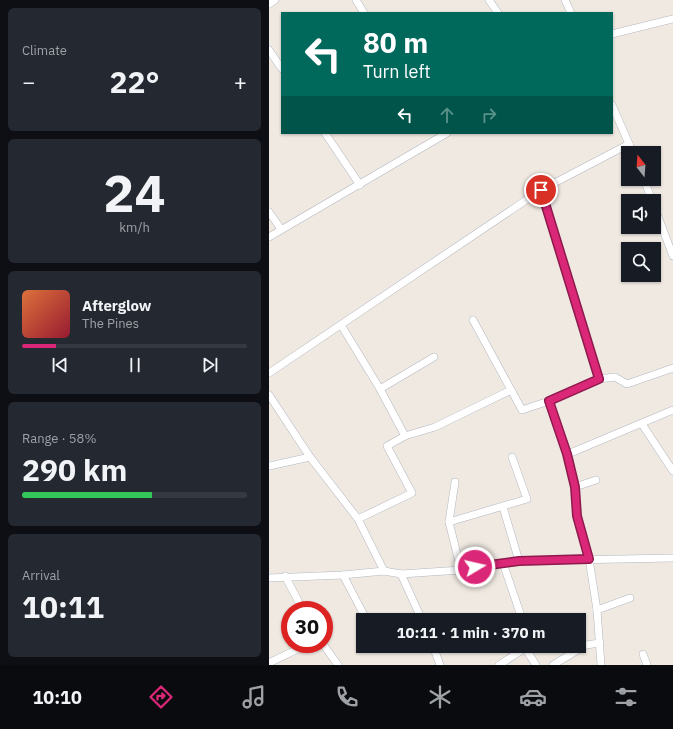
<!DOCTYPE html>
<html lang="en">
<head>
<meta charset="utf-8">
<style>
  :root { --surface:#171b24; --page:#242831; --text:#f1f3f6; --muted:#9ea1a6; --line:#363941; --accent:#db2777 }
  body { margin:0; font-family:"IBM Plex Sans",sans-serif; background:var(--page); color:var(--text); height:100vh; display:flex; flex-direction:column; font-size:15px; white-space:nowrap }
  * { box-sizing:border-box; margin:0 }
  p { font-size:13px; color:var(--muted) }
  .icon { flex:none; width:22px; height:22px; fill:none; stroke:currentColor; stroke-width:2; stroke-linecap:round; stroke-linejoin:round }
  .map { position:relative; flex:1; overflow:hidden }
  .panel { display:flex; flex-direction:column; gap:8px; padding:8px; background:#0d0f14; width:269px }
  .panel>* { flex:none }
  .guide { position:absolute; left:12px; top:12px; width:332px; height:122px; border-radius:0px; box-shadow:0 1px 3px #0004; background:#00695c; color:#fff; overflow:hidden }
  .needle { width:26px; rotate:343deg }
  .buttons { position:absolute; left:352px; top:146px; display:grid; gap:8px }
  .buttons a { display:grid; place-items:center; width:40px; height:40px; border-radius:0px; background:var(--surface); box-shadow:0 1px 3px #0004; font-size:20px }
  .speed { position:absolute; left:12px; top:601px; display:flex; gap:8px; font-size:20px; font-weight:700; text-align:center }
  .speed>* { display:grid; place-content:center; width:52px; height:52px; border-radius:50%; background:var(--surface); box-shadow:0 1px 3px #0004; line-height:1 }
  .speed .limit { border:6px solid #d22; background:#fff; color:#111 }
  .pin { position:absolute; display:grid; place-items:center; width:34px; height:34px; color:#fff; margin:-17px; border:2px solid #fff; border-radius:50%; box-shadow:0 1px 4px #0007 }
  .me { position:absolute; width:44px; margin:-22px; rotate:81deg; stroke-linejoin:round; filter:drop-shadow(0 0 3px #0008) }
  .turn { display:flex; align-items:center; gap:14px; height:84px; padding:0 16px; font-size:18px }
  .turn .icon { width:52px; height:52px; stroke-width:2.5 }
  .turn b { display:block; font-size:28px; line-height:34px }
  .lanes { display:flex; align-items:center; height:38px; padding:0 16px; background:#0003; justify-content:center; gap:20px; direction:ltr }
  .lanes .off { opacity:.35 }
  .big { font-size:30px; font-weight:800; line-height:1.1 }
  .panel .widget { flex:1; display:flex; flex-direction:column; justify-content:center; gap:6px; min-width:0; padding:0 14px; border-radius:6px; background:var(--page) }
  .panel .dial { align-items:center; gap:0 }
  .dial b { font-size:52px; line-height:1 }
  .song { display:flex; align-items:center; gap:12px }
  .cover { width:48px; height:48px; border-radius:6px; background:linear-gradient(135deg,hsl(20 70% 55%),hsl(350 70% 35%)) }
  .played { height:4px; border-radius:2px; background:linear-gradient(90deg,var(--accent) 15%,var(--line) 15%) }
  .keys { display:flex; justify-content:space-around; direction:ltr }
  .heat { display:flex; justify-content:space-between; align-items:center; font-size:22px; direction:ltr }
  .charge { height:6px; border-radius:3px; background:linear-gradient(90deg,#34c759 58%,var(--line) 0) }
  .trip { position:absolute; left:87px; top:613px; width:230px; height:40px; border-radius:0px; background:var(--surface); box-shadow:0 1px 3px #0004; font-weight:800; line-height:40px; text-align:center }
  .tab-bar { display:flex; height:64px; justify-content:space-around; align-items:center; background:#090b0e; color:var(--muted) }
  .tab-bar .icon { width:28px; height:28px }
  .tab-bar .active { color:var(--accent) }
  .tab-bar b { font-size:18px; color:var(--text) }
  main { display:flex; flex:1; min-height:0 }
  .map>svg:first-child { display:block }
  .lines { fill:none; stroke-linecap:round; stroke-linejoin:round }
  .minor-casing { stroke:#b4b7c1; stroke-width:8 }
  .minor { stroke:#fff; stroke-width:7 }
  .route-casing { stroke:#8e194d; stroke-width:10 }
  .route { stroke:#db2777; stroke-width:7 }
</style>
</head>
<body>
<main>
<section class="panel">
<div class="widget"><p>Climate</p>
<div class="heat"><a>−</a><b class="big">22°</b><a>+</a></div>
</div>
<div class="widget dial"><b>24</b><p>km/h</p></div>
<div class="widget">
<div class="song"><i class="cover"></i><div><b>Afterglow</b><p>The Pines</p></div></div>
<div class="played"></div>
<div class="keys"><svg class="icon" aria-label="previous" viewBox="0 0 24 24"><path d="M18 5L8 12l10 7zM5 5v14"/></svg><svg class="icon" aria-label="pause" viewBox="0 0 24 24"><path d="M8 5v14M16 5v14"/></svg><svg class="icon" aria-label="next" viewBox="0 0 24 24"><path d="M6 5l10 7-10 7zM19 5v14"/></svg></div>
</div>
<div class="widget"><p>Range · 58%</p><b class="big">290 km</b><div class="charge"></div></div>
<div class="widget"><p>Arrival</p><b class="big">10:11</b></div>
</section>
<div class="map">
<svg width="404" height="665" viewBox="0 0 404 665">
  <rect width="100%" height="100%" fill="#efe9e1"/>
  <g class="lines">
    <defs>
      <g id="minor">
        <path d="M87,0l8,13"/>
        <path d="M220,0l9,13"/>
        <path d="M296,0l6,13"/>
        <path d="M0,4l6,-4"/>
        <path d="M343,34l61,-15"/>
        <path d="M0,50l13,19"/>
        <path d="M343,105l21,48"/>
        <path d="M56,133l35,52"/>
        <path d="M375,179l8,22"/>
        <path d="M272,190l58,189"/>
        <path d="M385,206l19,50"/>
        <path d="M0,212l12,17"/>
        <path d="M0,237l178,-104"/>
        <path d="M204,320l49,90 27,-9 50,-22 16,-2 12,7 46,-16"/>
        <path d="M72,325l39,64 25,47"/>
        <path d="M0,373l272,-183 88,-46"/>
        <path d="M111,389l54,-32"/>
        <path d="M0,395l41,62 48,62 26,52"/>
        <path d="M280,401l19,53 7,33 2,29 12,43 8,51 4,55"/>
        <path d="M373,424l31,47"/>
        <path d="M299,454l105,-44"/>
        <path d="M0,466l41,-9"/>
        <path d="M186,482l-6,40 12,48"/>
        <path d="M306,487l21,-7"/>
        <path d="M234,507l16,54"/>
        <path d="M89,519l54,-26 -25,-47 18,-10 30,-9 76,-37"/>
        <path d="M180,522l78,-23 -15,-42"/>
        <path d="M234,563l17,50"/>
        <path d="M132,574l21,46"/>
        <path d="M74,575l22,42"/>
        <path d="M16,576l18,34"/>
        <path d="M0,578l74,-3 41,-4 17,3 60,-4 58,-9 154,-3"/>
        <path d="M328,610l33,-12"/>
        <path d="M54,644l15,21"/>
        <path d="M164,646l7,19"/>
        <path d="M374,654l4,11"/>
        <path d="M0,663l39,-19"/>
        <path d="M230,665l26,-17 11,17"/>
        <path d="M284,665l33,-20 14,-2"/>
      </g>
    </defs>
    <!-- minor casing -->
    <use href="#minor" class="minor-casing"/>
    <!-- minor -->
    <use href="#minor" class="minor"/>
  </g>
  <g class="lines">
    <defs>
      <path id="route" d="M206,567l44,-6 70,-2 -12,-43 -2,-29 -8,-33 -18,-53 50,-22 -58,-189"/>
    </defs>
    <!-- route casing -->
    <use href="#route" class="route-casing"/>
    <!-- route -->
    <use href="#route" class="route"/>
  </g>
</svg>
<div class="buttons">
<a><svg class="needle" viewBox="-14 -14 28 28"><path d="M0-13l5 13h-10z" fill="#e53935"/><path d="M0 13l5-13h-10z" fill="#9ea1a6"/></svg></a>
<a><svg class="icon" aria-label="sound" viewBox="0 0 24 24"><path d="M4 9h4l5-4v14l-5-4H4zM17 9q2 3 0 6"/></svg></a>
<a><svg class="icon" aria-label="search" viewBox="0 0 24 24"><circle cx="10" cy="10" r="6"/><path d="M15 15l6 6"/></svg></a>
</div>
<div class="speed"><div class="limit">30</div></div>
<div class="pin" style="left:272px;top:190px;background:#d93025"><svg class="icon" aria-label="arrive" viewBox="0 0 24 24"><path d="M6 21V4h12l-3 4 3 4H6"/></svg></div>
<svg class="me" style="left:206px;top:567px" viewBox="-20 -20 40 40"><circle r="17" fill="#db2777" stroke="#fff" stroke-width="3"/><path d="M0-11L8 9 0 5-8 9z" fill="#fff"/></svg>
<div class="trip">10:11 · 1 min · 370 m</div>
<div class="guide">
<div class="turn"><svg class="icon" aria-label="left" viewBox="0 0 24 24"><path d="M17 20v-9H6M10 6l-5 5 5 5"/></svg><div><b>80 m</b>Turn left</div></div>
<div class="lanes"><svg class="icon" aria-label="left" viewBox="0 0 24 24"><path d="M17 20v-9H6M10 6l-5 5 5 5"/></svg><svg class="icon off" aria-label="ahead" viewBox="0 0 24 24"><path d="M12 20V5M6 11l6-6 6 6"/></svg><svg class="icon off" aria-label="right" viewBox="0 0 24 24"><path d="M7 20v-9h11M14 6l5 5-5 5"/></svg></div>
</div>
</div>
</main>
<nav class="tab-bar">
<b>10:10</b>
<svg class="icon active" aria-label="directions" viewBox="0 0 24 24"><path d="M12 3l9 9-9 9-9-9zM9 14v-3h6M13 9l2 2-2 2"/></svg>
<svg class="icon" aria-label="music" viewBox="0 0 24 24"><path d="M9 18V5l10-2v13"/><circle cx="6" cy="18" r="3"/><circle cx="16" cy="16" r="3"/></svg>
<svg class="icon" aria-label="phone" viewBox="0 0 24 24"><path d="M5 4h4l2 5-3 2q2 4 5 5l2-3 5 2v4C11 20 4 13 5 4z"/></svg>
<svg class="icon" aria-label="climate" viewBox="0 0 24 24"><path d="M12 3v18M4 7l16 10M4 17L20 7"/></svg>
<svg class="icon" aria-label="car" viewBox="0 0 24 24"><path d="M5 17H2v-5l4-1 3-4h7l3 4 3 1v5h-3M9 17h6M6 11h13"/><circle cx="7" cy="17" r="2"/><circle cx="17" cy="17" r="2"/></svg>
<svg class="icon" aria-label="filters" viewBox="0 0 24 24"><path d="M4 7h16M4 17h16"/><circle cx="9" cy="7" r="2"/><circle cx="15" cy="17" r="2"/></svg>
</nav>
</body>
</html>
